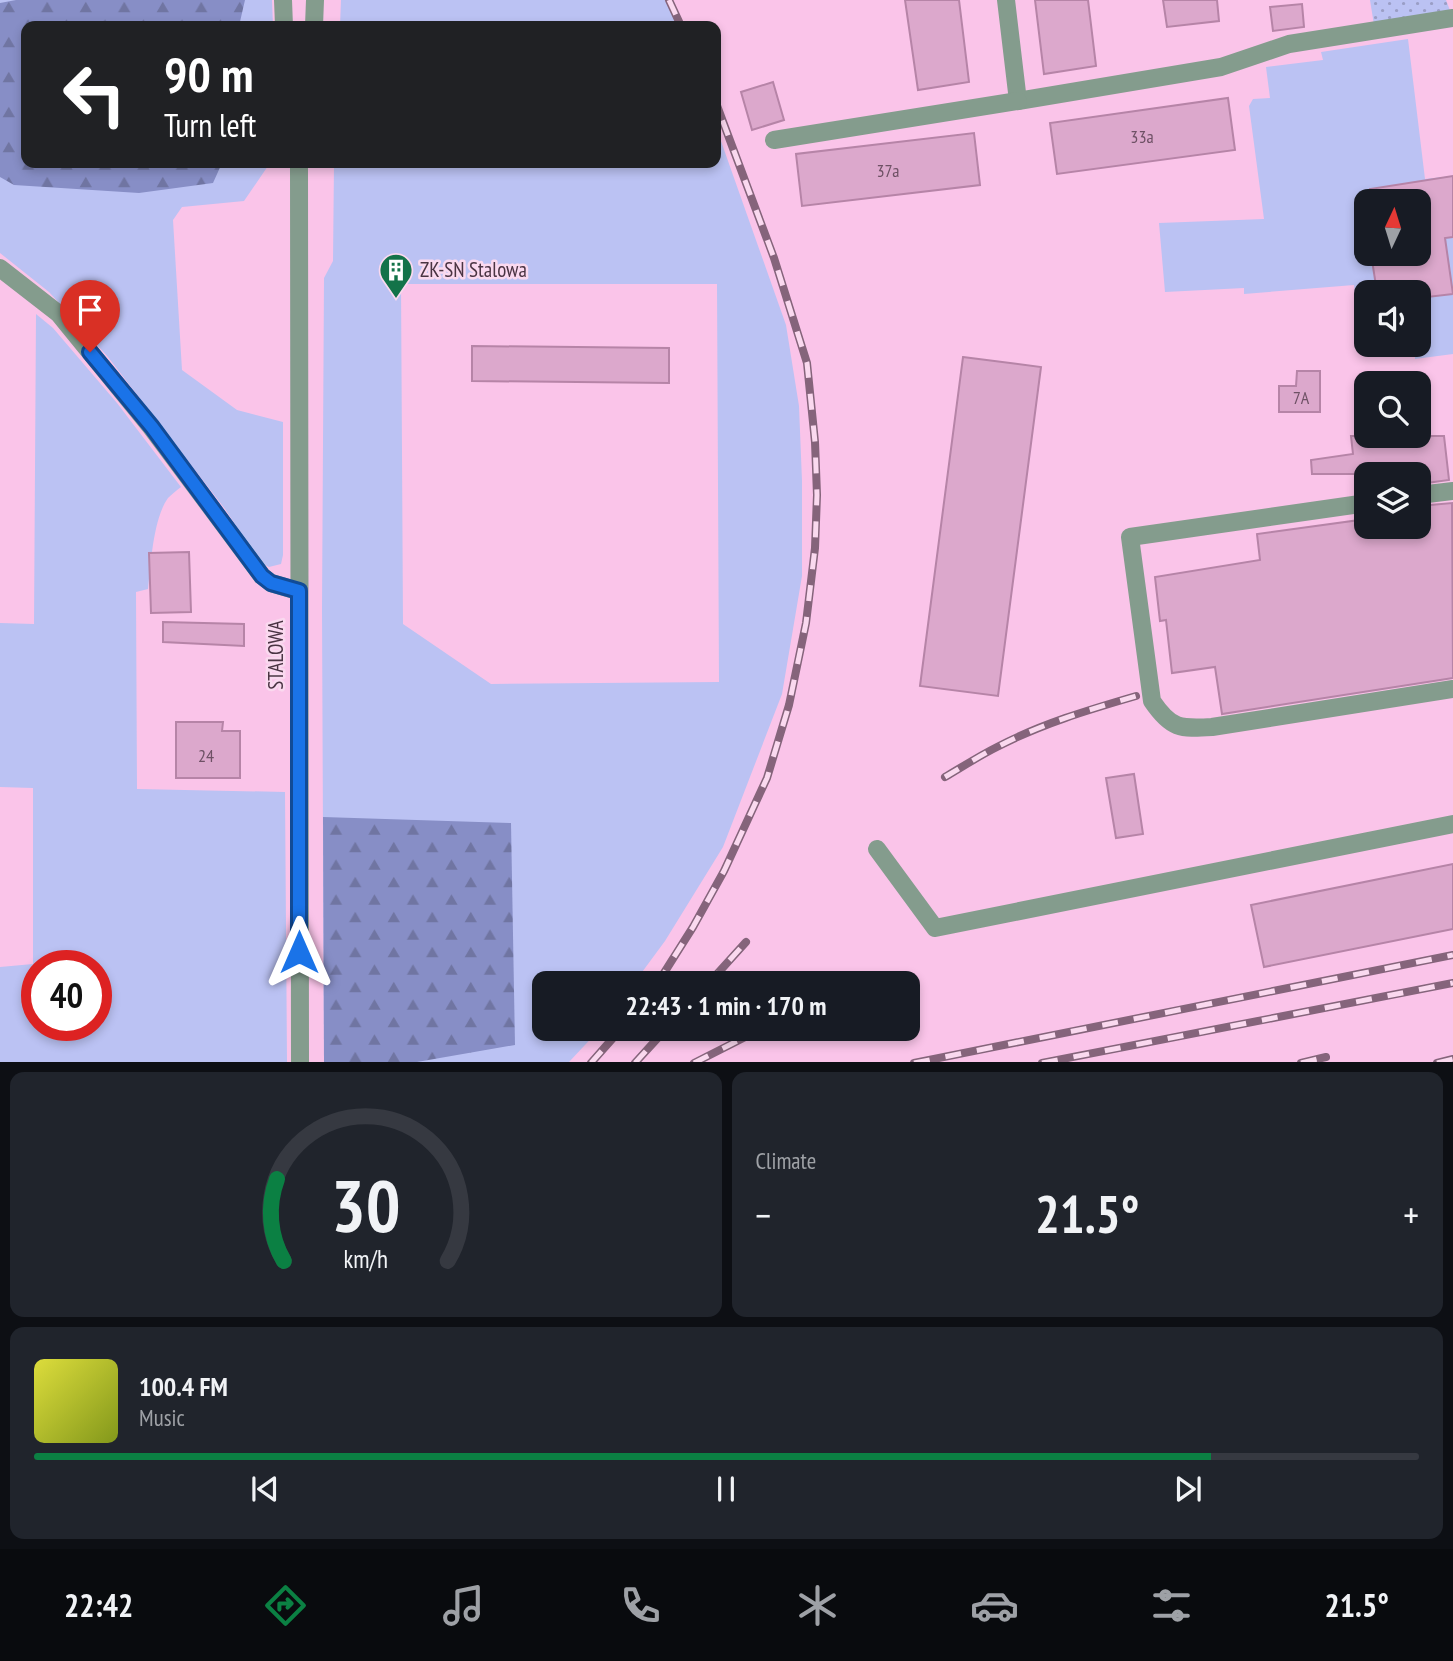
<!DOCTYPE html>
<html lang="en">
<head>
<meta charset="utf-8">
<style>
  :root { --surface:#171b24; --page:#20242c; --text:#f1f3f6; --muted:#9ea1a6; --line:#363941; --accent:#0b8043 }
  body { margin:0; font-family:"PT Sans Narrow",sans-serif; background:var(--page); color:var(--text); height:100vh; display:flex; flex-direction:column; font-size:26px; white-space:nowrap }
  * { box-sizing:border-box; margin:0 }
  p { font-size:23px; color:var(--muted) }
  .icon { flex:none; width:38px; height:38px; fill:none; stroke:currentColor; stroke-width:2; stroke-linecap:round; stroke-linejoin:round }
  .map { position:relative; height:1062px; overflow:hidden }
  .sheet { display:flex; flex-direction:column; gap:10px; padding:10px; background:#0d0f14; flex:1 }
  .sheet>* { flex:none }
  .top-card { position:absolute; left:21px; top:21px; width:700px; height:147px; border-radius:14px; box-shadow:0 4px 10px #0003; background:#202124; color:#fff; overflow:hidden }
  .needle { width:46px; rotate:4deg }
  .tools { position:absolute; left:1354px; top:189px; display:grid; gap:14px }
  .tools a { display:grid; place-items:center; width:77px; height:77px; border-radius:14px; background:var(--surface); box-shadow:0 4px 10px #0003; font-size:35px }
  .speed { position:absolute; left:21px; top:950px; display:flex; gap:14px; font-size:35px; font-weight:700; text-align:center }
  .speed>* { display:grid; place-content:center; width:91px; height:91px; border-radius:50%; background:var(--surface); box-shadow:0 4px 10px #0003; line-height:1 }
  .speed .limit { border:10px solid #d22; background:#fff; color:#111 }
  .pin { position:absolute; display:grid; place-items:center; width:60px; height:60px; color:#fff; margin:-72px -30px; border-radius:50% 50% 50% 0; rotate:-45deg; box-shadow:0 0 7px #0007 }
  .pin .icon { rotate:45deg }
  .me { position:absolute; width:77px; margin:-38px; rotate:0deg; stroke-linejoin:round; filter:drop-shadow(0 0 5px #0008) }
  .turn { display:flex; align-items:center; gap:24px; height:147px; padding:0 28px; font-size:32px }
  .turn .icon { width:91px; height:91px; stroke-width:2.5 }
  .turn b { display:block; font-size:49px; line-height:60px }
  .big { font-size:52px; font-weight:800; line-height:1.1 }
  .sheet .widget { flex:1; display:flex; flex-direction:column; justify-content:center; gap:10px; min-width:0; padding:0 24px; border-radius:14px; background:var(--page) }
  .sheet .dial { align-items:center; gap:0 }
  .dial svg { height:182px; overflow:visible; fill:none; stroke:var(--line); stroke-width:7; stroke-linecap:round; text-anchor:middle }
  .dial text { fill:var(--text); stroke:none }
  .song { display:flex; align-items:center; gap:21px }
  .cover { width:84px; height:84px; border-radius:10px; background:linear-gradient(135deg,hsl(60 70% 55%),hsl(70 70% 35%)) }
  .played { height:7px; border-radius:4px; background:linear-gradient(90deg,var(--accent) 85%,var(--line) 85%) }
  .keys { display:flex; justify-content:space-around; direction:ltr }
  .heat { display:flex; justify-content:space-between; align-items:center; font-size:38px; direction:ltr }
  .sheet .tiles { flex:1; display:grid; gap:10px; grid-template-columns:1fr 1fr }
  .widget:last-child { grid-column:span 2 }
  .trip { position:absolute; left:532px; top:971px; width:388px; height:70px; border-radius:14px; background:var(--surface); box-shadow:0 4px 10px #0003; font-weight:800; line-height:70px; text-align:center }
  .tab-bar { display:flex; height:112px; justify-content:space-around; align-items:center; background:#090b0e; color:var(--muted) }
  .tab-bar .icon { width:49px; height:49px }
  .tab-bar .on { color:var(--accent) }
  .tab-bar b { font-size:32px; color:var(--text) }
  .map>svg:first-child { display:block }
  .grass { fill:#bbc2f3; fill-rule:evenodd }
  .forest { fill:url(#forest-firs) }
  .park { fill:url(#park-dots) }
  .building { fill:#dca8cc; stroke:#b684a7; stroke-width:2 }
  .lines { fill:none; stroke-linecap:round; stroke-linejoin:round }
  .minor { stroke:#849c8d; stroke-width:18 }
  .rail-casing { stroke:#85647b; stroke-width:8 }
  .rail { stroke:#fad9ef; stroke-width:5; stroke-dasharray:16; stroke-linecap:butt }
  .route-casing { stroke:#114b97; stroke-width:18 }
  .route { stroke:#1a73e8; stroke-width:12 }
  .labels { text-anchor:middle; stroke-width:5; stroke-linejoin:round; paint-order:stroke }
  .number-label { font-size:18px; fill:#6e5165 }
  .poi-label { font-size:21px; fill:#4a3443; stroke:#fad9ef; text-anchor:start }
  .street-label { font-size:21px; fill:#4a3443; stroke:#fad9ef }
</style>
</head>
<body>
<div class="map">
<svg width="1453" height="1063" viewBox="0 0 1453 1063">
  <defs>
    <pattern id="forest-firs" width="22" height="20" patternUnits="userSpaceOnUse" patternTransform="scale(1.75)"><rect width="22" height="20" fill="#878ec6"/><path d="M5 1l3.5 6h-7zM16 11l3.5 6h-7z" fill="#7075a2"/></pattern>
    <pattern id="park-dots" width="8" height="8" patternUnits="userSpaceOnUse" patternTransform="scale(1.75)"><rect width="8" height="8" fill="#bbc2f3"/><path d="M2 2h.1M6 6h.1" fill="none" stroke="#9a9ec6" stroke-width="1.8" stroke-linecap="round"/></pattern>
  </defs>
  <rect width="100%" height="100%" fill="#fac4e9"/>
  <!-- grass -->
  <g class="grass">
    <path d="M0,0h272l1,26h-247v137h244l-26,38 -62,6 -9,13 9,150 55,40 46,12v133l-2,9 -12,3 -9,-5 -35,-53 -117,-152 -59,-65 -49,-39z"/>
    <path d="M341,0h330l9,26h-340z"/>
    <path d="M1408,39l17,140 28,-3v178l-38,5v-14h4v-53h-52v49l-6,1 -7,-57 -110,9v-6l-79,4 -6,-69 105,-4 -15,-113 4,-7 17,-1 -4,-31 57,-7 -2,-8zM1367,201h52v53h-52z"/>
    <path d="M716,127l70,198 13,81 3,75v95l-20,118 -59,153 -58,94 -31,42 -90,1v45h56l-31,33 -245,1 -2,-454 2,-331 9,-17 1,-98h382zM401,284h316l2,398 -228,2 -88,-60z"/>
    <path d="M36,314l17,14 64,75 64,84c-5,4 -9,7 -13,11 -15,21 -17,66 -20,91l-12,3 1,197 148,3 2,270h-287v-95l33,-3v-176l-33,-1v-164l34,1zM37,966h59v60h-59z"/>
  </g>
  <!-- forest -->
  <g class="forest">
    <path d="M16,0h229l-6,26h-213v137h196l-9,20 -74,10 -125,-8 -14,-8v-174z"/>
    <path d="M323,817l188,6 4,222 -98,17h-93z"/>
  </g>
  <!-- park -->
  <path class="park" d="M1370,0h76l5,13 -77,12z"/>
  <!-- building -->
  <g class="building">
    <path d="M905,0h54l10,82 -51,8z"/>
    <path d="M1035,0h53l8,66 -52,8z"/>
    <path d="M1163,0h54l2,21 -52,6z"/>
    <path d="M1302,4l2,23 -31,4 -3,-24z"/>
    <path d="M773,82l11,38 -32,10 -11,-38z"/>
    <path d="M1228,98l7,52 -178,24 -7,-51z"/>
    <path d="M974,133l6,52 -178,21 -6,-52z"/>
    <path d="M1453,176v61l-8,1 8,56 -34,4v-6h-42l-6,-38h48v-53h-48l-1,-12z"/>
    <path d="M472,346l197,2v35l-197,-2z"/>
    <path d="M963,357l78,10 -43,329 -78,-10z"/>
    <path d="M1297,371h23v41h-41v-26h17z"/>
    <path d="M1351,436h93l5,44 -30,4v-14l-42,4h-65l-1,-14 42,-6z"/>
    <path d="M1452,503l1,175 -231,36 -7,-47 -43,6 -6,-53 -6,1 -5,-44 105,-17 -3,-26 110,-15v8h52v-21z"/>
    <path d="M189,552l2,60 -40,1 -2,-60z"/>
    <path d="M163,622l81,2v22l-81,-4z"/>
    <path d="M176,722h47l-1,9h18v47h-64z"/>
    <path d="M1134,774l9,60 -27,4 -10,-60z"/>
    <path d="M1453,864v65l-189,38 -13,-62z"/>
  </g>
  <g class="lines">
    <!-- minor -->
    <g class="minor">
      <path d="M283,0l1,26"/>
      <path d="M1006,0l12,101 203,-34 68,-23 164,-26"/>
      <path d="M314,26l1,-26"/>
      <path d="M774,140l244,-39"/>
      <path d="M299,163l1,900"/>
      <path d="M0,268l59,46 92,113 111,149 9,7 27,8"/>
      <path d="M1419,495l34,-4"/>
      <path d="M1367,503l-237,34 22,164c19,28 28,28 60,26l241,-38"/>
      <path d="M877,849l58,79 518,-104"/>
    </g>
    <defs>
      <g id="rail">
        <path d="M669,0l12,26"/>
        <path d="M945,777c17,-10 34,-21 52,-30 44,-23 91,-37 139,-51"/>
        <path d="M657,984l36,-57 31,-56 43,-93 22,-73 17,-82 9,-75 2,-53 -2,-53 -8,-79 -33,-105 -58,-155"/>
        <path d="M708,984l38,-42"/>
        <path d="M591,1063l30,-34"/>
        <path d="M635,1063l31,-34"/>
        <path d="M694,1063l67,-34"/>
        <path d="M914,1063l539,-108"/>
        <path d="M1042,1063l411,-80"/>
        <path d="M1301,1063l25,-6"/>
        <path d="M1437,1063l16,-4"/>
      </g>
    </defs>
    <!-- rail casing -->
    <use href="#rail" class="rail-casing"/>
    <!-- rail -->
    <use href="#rail" class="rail"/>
  </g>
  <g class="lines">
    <defs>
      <path id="route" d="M90,352l62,75 110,149 9,7 28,8v361"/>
    </defs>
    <!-- route casing -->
    <use href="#route" class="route-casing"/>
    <!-- route -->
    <use href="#route" class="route"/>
  </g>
  <!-- icons -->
  <defs>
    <symbol id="building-pin" viewBox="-11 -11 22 30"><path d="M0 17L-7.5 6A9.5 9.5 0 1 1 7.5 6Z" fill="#137349" stroke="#fad9ef"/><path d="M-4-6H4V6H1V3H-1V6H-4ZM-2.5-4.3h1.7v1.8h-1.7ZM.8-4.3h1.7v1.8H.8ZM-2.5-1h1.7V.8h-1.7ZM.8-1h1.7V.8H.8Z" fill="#fff"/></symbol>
  </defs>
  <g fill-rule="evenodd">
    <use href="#building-pin" x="377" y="251" width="38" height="52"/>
  </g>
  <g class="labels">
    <!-- number labels -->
    <g class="number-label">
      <text x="1142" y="143">33a</text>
      <text x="888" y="177">37a</text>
      <text x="1301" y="404">7A</text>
      <text x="206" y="762">24</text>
    </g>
    <!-- poi labels -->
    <g class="poi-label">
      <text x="420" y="277">ZK-SN Stalowa</text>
    </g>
    <!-- street labels -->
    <g class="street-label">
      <text transform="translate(276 655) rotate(-90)" y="7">STALOWA</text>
    </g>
  </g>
</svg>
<div class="tools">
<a><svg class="needle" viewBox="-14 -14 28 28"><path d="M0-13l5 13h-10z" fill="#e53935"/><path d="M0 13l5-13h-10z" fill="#9ea1a6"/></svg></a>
<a><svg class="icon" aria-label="sound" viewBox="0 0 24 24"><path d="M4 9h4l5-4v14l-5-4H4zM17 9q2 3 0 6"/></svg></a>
<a><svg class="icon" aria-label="search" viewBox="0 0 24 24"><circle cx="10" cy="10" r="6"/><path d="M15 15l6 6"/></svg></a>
<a><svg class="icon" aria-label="layers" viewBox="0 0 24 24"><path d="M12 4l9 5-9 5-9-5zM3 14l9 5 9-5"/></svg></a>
</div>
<div class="speed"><div class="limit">40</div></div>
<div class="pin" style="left:90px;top:352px;background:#d93025"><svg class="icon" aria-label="arrive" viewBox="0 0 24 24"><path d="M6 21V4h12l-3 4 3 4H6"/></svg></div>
<svg class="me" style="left:299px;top:952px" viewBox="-20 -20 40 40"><path d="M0-17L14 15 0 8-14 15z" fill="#1a73e8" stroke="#fff" stroke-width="4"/></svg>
<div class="trip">22:43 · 1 min · 170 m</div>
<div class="top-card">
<div class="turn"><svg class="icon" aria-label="left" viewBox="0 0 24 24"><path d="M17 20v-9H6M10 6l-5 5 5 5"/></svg><div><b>90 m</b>Turn left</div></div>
</div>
</div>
<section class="sheet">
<div class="tiles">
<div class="widget dial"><svg viewBox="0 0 100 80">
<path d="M14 69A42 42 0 1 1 86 69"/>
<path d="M14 69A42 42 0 0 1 11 33" stroke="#0b8043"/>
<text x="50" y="56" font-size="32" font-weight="700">30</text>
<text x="50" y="72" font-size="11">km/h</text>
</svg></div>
<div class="widget"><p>Climate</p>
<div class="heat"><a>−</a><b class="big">21.5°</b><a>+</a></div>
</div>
<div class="widget">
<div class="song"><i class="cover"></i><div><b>100.4 FM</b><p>Music</p></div></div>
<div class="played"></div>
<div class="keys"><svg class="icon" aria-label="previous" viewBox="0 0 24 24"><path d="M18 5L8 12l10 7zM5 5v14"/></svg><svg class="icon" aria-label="pause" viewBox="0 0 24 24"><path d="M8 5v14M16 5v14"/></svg><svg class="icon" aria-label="next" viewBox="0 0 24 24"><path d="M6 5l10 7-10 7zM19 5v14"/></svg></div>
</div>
</div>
</section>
<nav class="tab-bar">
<b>22:42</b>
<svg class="icon on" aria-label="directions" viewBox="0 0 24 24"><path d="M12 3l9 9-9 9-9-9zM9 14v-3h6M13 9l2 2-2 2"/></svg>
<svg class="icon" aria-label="music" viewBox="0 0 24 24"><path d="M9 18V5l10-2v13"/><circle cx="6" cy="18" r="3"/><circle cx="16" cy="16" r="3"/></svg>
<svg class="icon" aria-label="phone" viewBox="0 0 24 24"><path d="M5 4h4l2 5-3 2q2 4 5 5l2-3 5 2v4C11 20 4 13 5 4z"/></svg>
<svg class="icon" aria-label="climate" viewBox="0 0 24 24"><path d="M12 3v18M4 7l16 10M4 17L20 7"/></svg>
<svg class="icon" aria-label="car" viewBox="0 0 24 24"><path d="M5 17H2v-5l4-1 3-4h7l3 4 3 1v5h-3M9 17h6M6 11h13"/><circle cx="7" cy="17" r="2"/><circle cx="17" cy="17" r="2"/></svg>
<svg class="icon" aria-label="filters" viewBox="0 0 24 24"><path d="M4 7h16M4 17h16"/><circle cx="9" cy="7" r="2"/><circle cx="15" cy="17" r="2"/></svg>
<b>21.5°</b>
</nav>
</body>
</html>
